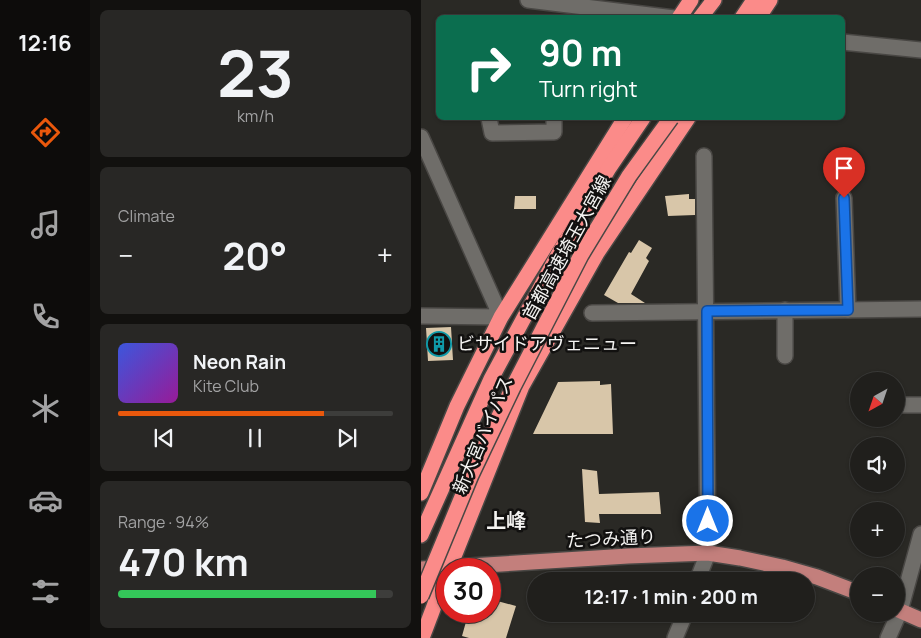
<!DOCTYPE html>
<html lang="en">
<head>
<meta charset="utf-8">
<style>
  :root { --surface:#201f1c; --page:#282725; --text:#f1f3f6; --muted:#a2a2a3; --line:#3d3d3b; --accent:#ea580c }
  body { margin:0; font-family:Manrope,"Noto Sans JP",sans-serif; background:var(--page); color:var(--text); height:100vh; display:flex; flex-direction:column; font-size:19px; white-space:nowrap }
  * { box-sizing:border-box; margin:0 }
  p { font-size:16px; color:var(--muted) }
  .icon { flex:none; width:28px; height:28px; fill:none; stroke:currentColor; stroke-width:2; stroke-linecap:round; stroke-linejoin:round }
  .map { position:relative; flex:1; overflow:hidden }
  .details { display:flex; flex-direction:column; gap:10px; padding:10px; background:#12110f; width:331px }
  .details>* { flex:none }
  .banner { position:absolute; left:15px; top:15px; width:409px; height:105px; border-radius:8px; box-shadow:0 1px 4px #0004,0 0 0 1px var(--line); background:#0b6e4f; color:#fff; overflow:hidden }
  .needle { width:32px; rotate:220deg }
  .buttons { position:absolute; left:429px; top:372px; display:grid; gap:10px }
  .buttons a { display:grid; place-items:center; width:55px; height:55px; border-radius:50%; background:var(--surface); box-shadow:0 1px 4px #0004,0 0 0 1px var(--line); font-size:25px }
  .speed { position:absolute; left:15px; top:558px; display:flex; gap:10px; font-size:25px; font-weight:700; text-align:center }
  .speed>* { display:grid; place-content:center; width:65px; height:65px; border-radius:50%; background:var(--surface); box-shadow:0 1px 4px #0004,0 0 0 1px var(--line); line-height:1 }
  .speed .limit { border:8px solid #d22; background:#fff; color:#111 }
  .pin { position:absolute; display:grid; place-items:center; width:42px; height:42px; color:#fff; margin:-51px -21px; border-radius:50% 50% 50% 0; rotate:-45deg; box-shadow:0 0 5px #0007 }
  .pin .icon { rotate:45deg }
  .me { position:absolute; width:55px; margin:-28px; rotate:0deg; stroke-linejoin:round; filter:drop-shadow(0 0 4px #0008) }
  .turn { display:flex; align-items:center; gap:18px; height:105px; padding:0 20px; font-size:22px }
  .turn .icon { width:65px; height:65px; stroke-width:2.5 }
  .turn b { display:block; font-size:35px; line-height:42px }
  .big { font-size:38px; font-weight:700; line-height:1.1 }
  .details .card { flex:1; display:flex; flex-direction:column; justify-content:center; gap:8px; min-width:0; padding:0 18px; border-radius:8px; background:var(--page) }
  .details .dial { align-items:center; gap:0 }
  .dial b { font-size:65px; line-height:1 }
  .song { display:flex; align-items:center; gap:15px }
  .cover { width:60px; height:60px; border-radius:8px; background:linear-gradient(135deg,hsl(230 70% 55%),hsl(300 70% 35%)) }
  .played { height:5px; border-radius:2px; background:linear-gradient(90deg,var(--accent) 75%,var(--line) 75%) }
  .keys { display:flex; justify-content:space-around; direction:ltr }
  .heat { display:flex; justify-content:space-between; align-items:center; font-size:28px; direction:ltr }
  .charge { height:8px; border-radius:4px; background:linear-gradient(90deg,#34c759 94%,var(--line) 0) }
  .trip { position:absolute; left:106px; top:572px; width:288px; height:50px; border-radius:25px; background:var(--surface); box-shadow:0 1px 4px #0004,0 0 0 1px var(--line); font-weight:700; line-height:50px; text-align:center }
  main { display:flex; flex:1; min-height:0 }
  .dock { display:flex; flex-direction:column; width:90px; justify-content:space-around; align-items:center; background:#0d0c0b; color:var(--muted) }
  .dock .icon { width:35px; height:35px }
  .dock .active { color:var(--accent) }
  .dock b { font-size:22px; color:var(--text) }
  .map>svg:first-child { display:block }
  .building { fill:#d8c6a9 }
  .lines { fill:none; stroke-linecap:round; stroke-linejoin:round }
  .minor-casing { stroke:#494744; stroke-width:18 }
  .major-casing { stroke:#494744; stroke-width:18 }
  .highway-casing { stroke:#494744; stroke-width:18 }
  .minor { stroke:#6f6d69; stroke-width:15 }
  .major { stroke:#c37f7c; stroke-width:15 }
  .highway { stroke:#fb8b89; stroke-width:15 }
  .highway-bridge-casing { stroke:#494744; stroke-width:18; stroke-linecap:butt }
  .highway-bridge { stroke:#fb8b89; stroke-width:15 }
  .route-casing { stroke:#114b97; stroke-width:12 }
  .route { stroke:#1a73e8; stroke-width:9 }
  .labels { text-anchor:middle; stroke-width:5; stroke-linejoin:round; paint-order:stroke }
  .street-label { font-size:18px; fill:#f4f3f1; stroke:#121110 }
  .poi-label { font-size:18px; fill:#f4f3f1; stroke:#121110; text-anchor:start }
  .quarter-label { font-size:20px; font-weight:bold; fill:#f4f3f1; stroke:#121110 }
</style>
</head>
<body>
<main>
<nav class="dock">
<b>12:16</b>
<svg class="icon active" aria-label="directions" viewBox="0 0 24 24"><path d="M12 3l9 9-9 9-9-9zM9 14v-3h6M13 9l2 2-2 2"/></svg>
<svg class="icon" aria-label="music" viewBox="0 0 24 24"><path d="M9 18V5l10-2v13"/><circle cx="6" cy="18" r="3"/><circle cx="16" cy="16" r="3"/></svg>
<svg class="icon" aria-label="phone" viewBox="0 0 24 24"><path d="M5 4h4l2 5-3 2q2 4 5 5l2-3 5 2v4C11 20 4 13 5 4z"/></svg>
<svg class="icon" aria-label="climate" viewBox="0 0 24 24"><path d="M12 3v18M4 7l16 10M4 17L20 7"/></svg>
<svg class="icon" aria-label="car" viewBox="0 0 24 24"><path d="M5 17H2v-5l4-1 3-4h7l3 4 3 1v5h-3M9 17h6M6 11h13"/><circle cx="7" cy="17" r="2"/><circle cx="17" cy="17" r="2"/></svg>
<svg class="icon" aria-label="filters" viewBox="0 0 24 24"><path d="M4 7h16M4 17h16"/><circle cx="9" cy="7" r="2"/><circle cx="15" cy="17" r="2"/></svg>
</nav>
<section class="details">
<div class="card dial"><b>23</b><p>km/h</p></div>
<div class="card"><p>Climate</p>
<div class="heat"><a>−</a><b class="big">20°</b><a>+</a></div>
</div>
<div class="card">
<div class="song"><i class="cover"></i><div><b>Neon Rain</b><p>Kite Club</p></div></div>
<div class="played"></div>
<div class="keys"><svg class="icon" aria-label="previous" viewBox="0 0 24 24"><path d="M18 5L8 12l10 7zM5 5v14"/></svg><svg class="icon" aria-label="pause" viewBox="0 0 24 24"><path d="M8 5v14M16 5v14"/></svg><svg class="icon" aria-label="next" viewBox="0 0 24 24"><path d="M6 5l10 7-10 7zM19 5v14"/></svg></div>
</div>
<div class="card"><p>Range · 94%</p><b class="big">470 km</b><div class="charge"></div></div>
</section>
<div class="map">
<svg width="500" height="638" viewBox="0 0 500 638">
  <rect width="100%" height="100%" fill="#2a2925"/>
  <!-- building -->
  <g class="building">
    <path d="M268,194v5h6v16l-27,1 -3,-20z"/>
    <path d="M94,196h21v13h-22z"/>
    <path d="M218,240l13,8 -6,10 3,3 -18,33 14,9h-27l-14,-8 25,-43 2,1z"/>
    <path d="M30,327l2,33 -25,1 -2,-33z"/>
    <path d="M179,381v4l11,-1 2,50h-80l25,-52z"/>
    <path d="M161,469l15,2 2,23 60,-2 2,22h-62l1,9 -15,-1z"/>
    <path d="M69,599l26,7 -10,32h-37l-7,-2 7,-25h21z"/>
  </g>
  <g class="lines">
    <defs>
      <g id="minor">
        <path d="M107,0l146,18"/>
        <path d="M421,42l79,8"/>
        <path d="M68,118l3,15 62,-1v-14"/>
        <path d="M0,137l80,180 -80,-1"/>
        <path d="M423,198l4,112"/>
        <path d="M364,310v46"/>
        <path d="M171,313l329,-4"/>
        <path d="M475,405h25"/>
        <path d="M276,581l11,-28 -4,-397"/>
        <path d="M254,638l10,-24"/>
        <path d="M467,638l12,-27 21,-77"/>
      </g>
      <g id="major">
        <path d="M0,569l207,-13 80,-3 32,5 42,9 35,10 42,16"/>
        <path d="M475,609l25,11"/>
      </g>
      <g id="highway">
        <path d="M258,18l12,-18"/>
        <path d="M279,18l14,-18"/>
        <path d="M321,18l12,-18"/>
        <path d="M337,18l12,-18"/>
        <path d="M0,493l36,-87 44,-89 124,-199"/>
        <path d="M0,535l70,-156 68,-126 50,-85 34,-50"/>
        <path d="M28,569l73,-183 75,-133 91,-135"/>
        <path d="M1,638l25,-66"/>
      </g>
    </defs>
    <!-- minor casing -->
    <use href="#minor" class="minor-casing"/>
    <!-- major casing -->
    <use href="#major" class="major-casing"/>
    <!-- highway casing -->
    <use href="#highway" class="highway-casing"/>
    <!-- minor -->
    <use href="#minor" class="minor"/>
    <!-- major -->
    <use href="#major" class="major"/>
    <!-- highway -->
    <use href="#highway" class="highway"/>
    <defs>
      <path id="highway-bridge" d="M0,596l50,-121 42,-88 68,-132 48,-79 42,-58"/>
    </defs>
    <!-- highway-bridge casing -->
    <use href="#highway-bridge" class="highway-bridge-casing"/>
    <!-- highway-bridge -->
    <use href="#highway-bridge" class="highway-bridge"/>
  </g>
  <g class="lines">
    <defs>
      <path id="route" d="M287,521l-1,-210 141,-1 -4,-112"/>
    </defs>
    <!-- route casing -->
    <use href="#route" class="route-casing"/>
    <!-- route -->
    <use href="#route" class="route"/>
  </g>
  <!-- icons -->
  <defs>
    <symbol id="building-ring" viewBox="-11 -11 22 22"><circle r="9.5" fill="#121110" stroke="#0f9aa8" stroke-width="1.5"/><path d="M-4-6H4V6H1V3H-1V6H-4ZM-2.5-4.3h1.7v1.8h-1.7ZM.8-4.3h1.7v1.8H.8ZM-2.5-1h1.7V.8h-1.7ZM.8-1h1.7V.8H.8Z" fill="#0f9aa8"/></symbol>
  </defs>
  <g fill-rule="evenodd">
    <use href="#building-ring" x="4" y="330" width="28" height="28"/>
  </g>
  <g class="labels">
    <!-- street labels -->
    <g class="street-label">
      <text transform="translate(146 248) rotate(-61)" y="6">首都高速埼玉大宮線</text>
      <text transform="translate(62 435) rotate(-67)" y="6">新大宮バイパス</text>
      <text transform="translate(190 539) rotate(-3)" y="6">たつみ通り</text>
    </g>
    <!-- poi labels -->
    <g class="poi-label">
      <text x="36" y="350">ビサイドアヴェニュー</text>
    </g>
    <!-- quarter labels -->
    <g class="quarter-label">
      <text x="85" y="528">上峰</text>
    </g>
  </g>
</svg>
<div class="buttons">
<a><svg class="needle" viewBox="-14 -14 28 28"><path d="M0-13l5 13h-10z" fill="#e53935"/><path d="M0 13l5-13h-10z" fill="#a2a2a3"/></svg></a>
<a><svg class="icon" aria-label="sound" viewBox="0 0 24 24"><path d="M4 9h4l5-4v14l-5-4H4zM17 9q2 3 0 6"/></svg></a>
<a>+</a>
<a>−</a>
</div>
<div class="speed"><div class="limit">30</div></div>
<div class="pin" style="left:423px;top:198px;background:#d93025"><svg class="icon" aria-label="arrive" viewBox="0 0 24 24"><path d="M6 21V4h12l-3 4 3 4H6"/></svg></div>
<svg class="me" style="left:287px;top:521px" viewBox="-20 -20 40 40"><circle r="17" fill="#1a73e8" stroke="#fff" stroke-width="3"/><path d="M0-11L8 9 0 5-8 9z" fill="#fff"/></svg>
<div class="trip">12:17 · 1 min · 200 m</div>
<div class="banner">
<div class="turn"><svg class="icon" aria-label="right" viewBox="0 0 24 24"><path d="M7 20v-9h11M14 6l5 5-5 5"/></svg><div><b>90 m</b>Turn right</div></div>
</div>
</div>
</main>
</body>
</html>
